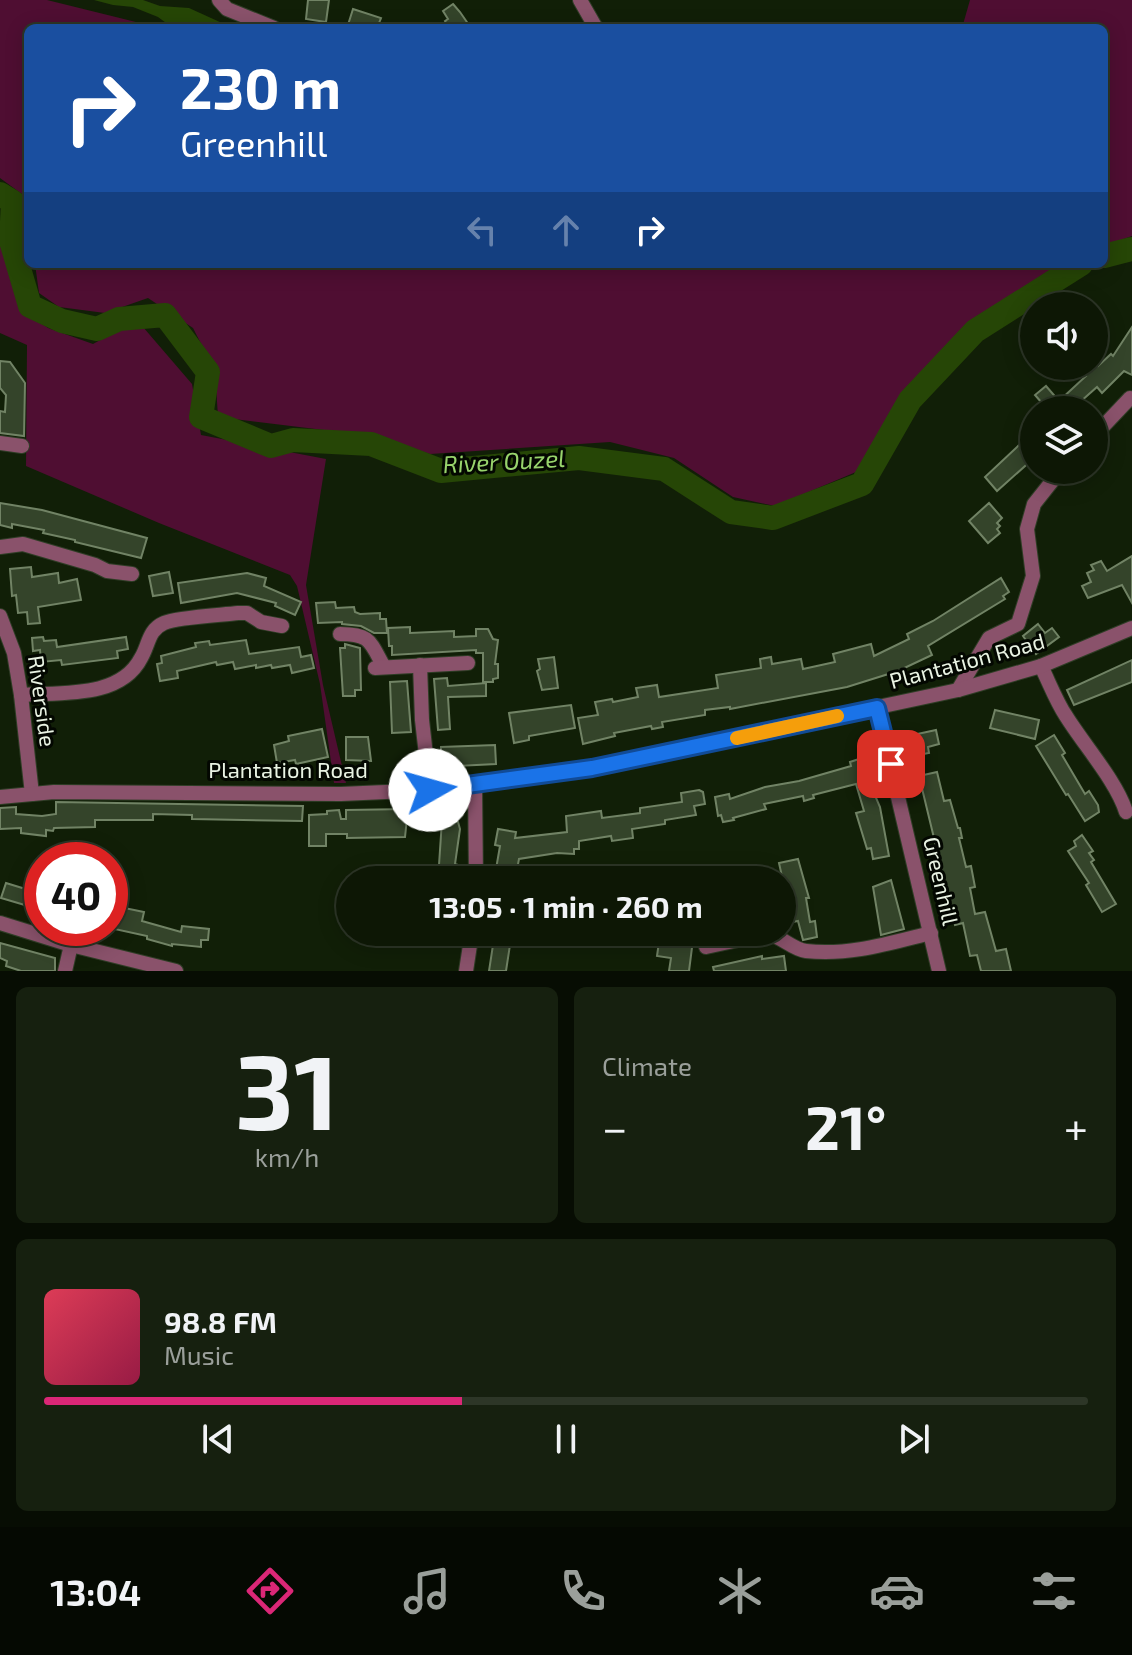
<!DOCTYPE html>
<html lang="en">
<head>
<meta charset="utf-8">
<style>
  :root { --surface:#0d1705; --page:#16200f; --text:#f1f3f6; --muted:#9a9f9a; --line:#2d3627; --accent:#db2777 }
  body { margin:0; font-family:"Exo 2",sans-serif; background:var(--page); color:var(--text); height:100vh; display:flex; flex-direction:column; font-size:30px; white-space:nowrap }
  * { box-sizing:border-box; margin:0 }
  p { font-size:26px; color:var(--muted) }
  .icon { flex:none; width:44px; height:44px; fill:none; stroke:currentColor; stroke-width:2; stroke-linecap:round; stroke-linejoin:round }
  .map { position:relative; height:971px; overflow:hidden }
  .details { display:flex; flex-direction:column; gap:16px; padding:16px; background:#070d03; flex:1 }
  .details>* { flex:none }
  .banner { position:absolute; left:24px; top:24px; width:1084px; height:244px; border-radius:12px; box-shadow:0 4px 20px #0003,0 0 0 2px var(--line); background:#1a4fa0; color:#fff; overflow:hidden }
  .fabs { position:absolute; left:1020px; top:292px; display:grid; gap:16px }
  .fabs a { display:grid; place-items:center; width:88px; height:88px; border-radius:50%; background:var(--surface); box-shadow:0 4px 20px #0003,0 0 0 2px var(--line); font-size:40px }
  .speed { position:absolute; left:24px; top:842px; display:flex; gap:16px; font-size:40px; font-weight:700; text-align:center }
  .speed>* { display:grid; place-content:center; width:104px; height:104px; border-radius:50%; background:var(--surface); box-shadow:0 4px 20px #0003,0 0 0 2px var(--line); line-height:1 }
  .speed .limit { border:12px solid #d22; background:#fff; color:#111 }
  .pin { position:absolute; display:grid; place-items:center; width:68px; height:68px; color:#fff; margin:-34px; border-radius:16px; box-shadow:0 4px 12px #0006 }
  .me { position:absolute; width:88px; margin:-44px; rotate:83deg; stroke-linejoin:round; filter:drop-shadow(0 0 6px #0008) }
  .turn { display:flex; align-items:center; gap:28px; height:168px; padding:0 24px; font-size:36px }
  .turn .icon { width:104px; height:104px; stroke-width:2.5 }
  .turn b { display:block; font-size:56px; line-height:68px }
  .lanes { display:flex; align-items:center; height:76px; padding:0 24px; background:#0003; justify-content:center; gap:40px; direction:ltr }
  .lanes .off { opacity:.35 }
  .big { font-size:60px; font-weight:700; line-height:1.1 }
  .details .widget { flex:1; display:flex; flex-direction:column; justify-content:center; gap:12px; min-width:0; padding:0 28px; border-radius:12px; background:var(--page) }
  .details .dial { align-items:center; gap:0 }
  .dial b { font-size:104px; line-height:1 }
  .song { display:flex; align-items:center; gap:24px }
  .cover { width:96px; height:96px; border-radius:12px; background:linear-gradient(135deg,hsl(350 70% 55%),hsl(340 70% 35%)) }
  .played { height:8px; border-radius:4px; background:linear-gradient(90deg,var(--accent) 40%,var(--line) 40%) }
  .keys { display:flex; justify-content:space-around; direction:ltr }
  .heat { display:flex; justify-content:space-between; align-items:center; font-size:44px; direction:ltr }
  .details .tiles { flex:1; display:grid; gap:16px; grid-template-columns:1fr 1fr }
  .widget:last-child { grid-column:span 2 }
  .trip { position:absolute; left:336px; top:866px; width:460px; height:80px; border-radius:40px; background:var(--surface); box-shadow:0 4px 20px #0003,0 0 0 2px var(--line); font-weight:700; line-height:80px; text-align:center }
  .menu { display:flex; height:128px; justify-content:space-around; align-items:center; background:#050902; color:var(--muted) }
  .menu .icon { width:56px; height:56px }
  .menu .active { color:var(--accent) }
  .menu b { font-size:36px; color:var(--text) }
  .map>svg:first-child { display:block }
  .green { fill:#4f0e32 }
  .water { fill:#264606 }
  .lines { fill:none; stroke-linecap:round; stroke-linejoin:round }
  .river { stroke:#264606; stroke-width:24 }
  .building { fill:#34442a; stroke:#718365; stroke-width:2 }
  .minor-casing { stroke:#2f3d26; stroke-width:16 }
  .minor { stroke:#8a526b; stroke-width:14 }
  .route-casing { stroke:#114b97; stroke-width:20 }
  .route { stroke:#1a73e8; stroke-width:14 }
  .slow { stroke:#f59e0b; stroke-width:14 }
  .labels { text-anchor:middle; stroke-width:6; stroke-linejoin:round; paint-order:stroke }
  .street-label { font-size:22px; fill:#e9f3e3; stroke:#030701 }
  .water-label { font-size:24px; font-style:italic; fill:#98d46c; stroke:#030701 }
</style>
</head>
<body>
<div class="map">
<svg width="1132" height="971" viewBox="0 0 1132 971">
  <rect width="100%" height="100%" fill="#111f07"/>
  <!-- green -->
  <g class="green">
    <path d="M0,0h47l93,23 10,5h-122v182l-2,-13 -26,-19z"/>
    <path d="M970,0h162v236l-28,10v-218h-142z"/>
    <path d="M0,221l21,88 27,19 45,16 44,-24 55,64 9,51 125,24 -20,126 17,100 23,98h-12l-14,-99 -23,-98 -7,-11 -131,-52 -133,-57 1,-121 -27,-12z"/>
    <path d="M35,264h1025l-90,62 -63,69 -51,77 -81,34 -42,-9 -59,-39 -64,-16 -180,12 -57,-18 -155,-19 -3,-46 -22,-43 -45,-30 -43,15 -46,-6 -20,-14z"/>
  </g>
  <!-- water -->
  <path class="water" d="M94,0h49l17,6 29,2 44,20h-60l-15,-11 -25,-10 -20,-2z"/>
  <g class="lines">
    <!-- river -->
    <g class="river">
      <path d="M0,194l13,8 -2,39 19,65 32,15 35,8 22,-10 46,-4 43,57 -7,45 70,29 22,-6 78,4 70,27 138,-13 85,11 67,43 42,6 89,-34 48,-84 65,-69 106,-67"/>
      <path d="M1104,256l28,-7"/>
    </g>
  </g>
  <!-- building -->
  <g class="building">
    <path d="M308,0h21l-3,22 -20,-3z"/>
    <path d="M453,4l7,8 11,16h-22l-4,-7 3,-2 -5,-8z"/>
    <path d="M353,9l28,9 -4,10h-30z"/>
    <path d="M1132,327v48l-8,-4 -22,22 -5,-6 -26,23h-23l-13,-15 11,-9 13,15 27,-25 -3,-3 11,-7 1,-4 3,4 13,-12 2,2z"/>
    <path d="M0,361l10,1 15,21 -1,53 -24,-3v-22l5,1 1,-17 -6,-7z"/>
    <path d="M1034,431v27l-37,33 -12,-14z"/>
    <path d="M0,503l42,7 105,28 -6,20 -66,-16v-2l-32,-7 1,-3 -32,-6v4l-12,-3z"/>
    <path d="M989,503l13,15 -5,5 3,3 -3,3 3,4 -12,10 -19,-22z"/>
    <path d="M1132,556v47l-10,-18 -34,13 -6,-12 9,-4 -4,-9 7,-3 -3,-5 10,-4 6,10z"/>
    <path d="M31,567l1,10 26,-4 1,10 18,-4 4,21 -43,7 2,16 -12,1 -1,-12 -9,1 -2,-18 -4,1 -2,-27z"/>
    <path d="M169,572l4,21 -20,3 -4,-20z"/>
    <path d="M247,573l19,5 -2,8 37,16 -6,13 -20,-9 1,-3 -39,-10 -56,10 -3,-20z"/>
    <path d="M1001,578l8,14 -6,4 2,3 -77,47 4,9 -34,16 -51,16 -117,22v-2l-25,3v5l-43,7 1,5 -11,2 -1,-3 -37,7 1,3 -32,8 -5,-26 20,-3 -3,-13 17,-3 1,3 25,-5 -2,-9 21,-3 2,12 59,-9 -2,-13 45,-7 -1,-9 11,-2 1,7 29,-5 2,10 32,-7 -2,-8 38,-10 3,12 35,-17 -2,-5 26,-13z"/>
    <path d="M335,602l1,6 18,-1 1,5 5,2 20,-1v6h6l1,14h-13l-13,-7 -19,-2v-2l-24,1 -2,-20z"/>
    <path d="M1038,624l7,9 7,-5 7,9 -23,17 -13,-18z"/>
    <path d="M410,627v6l44,-2v6l22,-1v-7h12l5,10 5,1 -3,24h3v14l-5,1v3h-10v-29h-7v-3l-84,5v-9h-3l-1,-18z"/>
    <path d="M43,637l1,4 12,-1 1,7 69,-10 2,12 -11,2 1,7 -56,7 -1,-5 -20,2 -1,-12 -7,1 -1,-13z"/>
    <path d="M246,640l3,14 50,-7 2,10 10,-2 3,13 -22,5 -2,-8 -18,3 -1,-3 -15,3v-3l-21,4 -2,-7 -16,3 -1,-3 -39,9 1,7 -18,3 -3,-17 5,-1 -1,-7 35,-9 -1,-4 14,-2 1,4z"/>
    <path d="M345,644l15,4 1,42h-6v6h-12l-3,-48h5z"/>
    <path d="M554,657l4,31 -16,2 -5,-19 3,-2 -2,-10z"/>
    <path d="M1132,660v22l-58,23 -7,-15z"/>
    <path d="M447,678l1,8 38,-3v13l-38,1 2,32 -12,1 -4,-51z"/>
    <path d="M407,681l4,51 -19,1 -2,-51z"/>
    <path d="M571,705l4,23 -46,8v4l-15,3 -5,-30z"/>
    <path d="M995,710l44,10 -4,19 -45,-11z"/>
    <path d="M322,729l6,28 -32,7 -1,-4 -18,3 -3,-18 15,-4 -1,-5z"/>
    <path d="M936,730l3,14 -11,3 1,6 -17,3 -4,-20z"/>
    <path d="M1054,735l11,18 -3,2 23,39 4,-3 9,14 1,7 -14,9 -17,-27 -2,1 -30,-49z"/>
    <path d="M346,737h22l3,24 -25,-1z"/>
    <path d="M495,745l1,19 -39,2v-4l-17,1 1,-16z"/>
    <path d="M868,756l7,25 -5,3 10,23 9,49 -16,3 -2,-11 -4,1 -11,-36 8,-2 -8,-27 -43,11 1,3 -10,3 -1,-5 -39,8 2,5 -33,9 1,2 -11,2 -2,-7 -3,1 -3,-19 14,-3 1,5 35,-12 34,-6 52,-15 -1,-4z"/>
    <path d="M937,772l7,29 6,-1 8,28h2l2,10h-3l7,29 5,-1 4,21 -5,1 5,26 10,-2 11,39 10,-2 5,22h-30l-4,-16 -7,1 -7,-33 -8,2 -36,-149z"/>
    <path d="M699,790l4,2 2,12 -11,2 2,9 -31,5v4l-33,5 1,9 -21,3 -1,-5 -32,5v8h-5v5l-17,-1 -38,6 -4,21h-18l2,-11h-3l4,-23 -5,-1 3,-16 18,3 -1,6 52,-6 -1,-16 35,-5 1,7 38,-5v-5l42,-6 -1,-9z"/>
    <path d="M56,802l247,4 -1,15 -110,-2v-4l-39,-1v6h-58v7l-41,1 -1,3 -7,-1v6l-25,-3v-5l-21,1v-21l16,-1v7l26,2 14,-2z"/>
    <path d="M408,809l-3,28 -58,1v-4h-21v12h-17v-31l18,-1v-3l12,-1 2,9h5v-9z"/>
    <path d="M442,820l16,2 2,7 -5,35 3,1 -2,15h-18z"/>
    <path d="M1082,835l11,16 -4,2 5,7 -3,2 25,42 -14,8 -16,-27 3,-2 -21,-32 8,-5 -2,-5z"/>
    <path d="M798,859l11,39h-3l4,24 5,-1 2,16 -14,3 -5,-19 -6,1 -13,-59z"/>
    <path d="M891,880l13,49 -23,6 -8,-48z"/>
    <path d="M6,883l26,8 -4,15 -27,-8z"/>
    <path d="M110,905l34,7 -2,9 39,11 1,-6 27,3 -1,11h-7v7l-29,-3v2l-25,-7v-3l-37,-8z"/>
    <path d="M495,932h17l-6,39h-17z"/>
    <path d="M678,932h16l-5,39h-20l2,-13 -14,-2 2,-14 18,3z"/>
    <path d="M0,943l55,15v13h-34l-15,-5 1,-5 -7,-3z"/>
    <path d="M762,956v3l22,-3 2,15h-72l-1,-4z"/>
  </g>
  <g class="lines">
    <defs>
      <g id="minor">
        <path d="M219,0l8,9 47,19"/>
        <path d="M580,0l16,28"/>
        <path d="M1094,436l36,-38"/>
        <path d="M0,443l22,3"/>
        <path d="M0,547l23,-3 72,21 12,6 25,3"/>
        <path d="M0,616l14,37 7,42 11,99"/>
        <path d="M340,634c31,0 30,8 44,33"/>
        <path d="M420,665l2,55 8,70"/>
        <path d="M1041,666c8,16 15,35 25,50 18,29 51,66 60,96"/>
        <path d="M375,668l93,-5"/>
        <path d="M958,690l31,-52 29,-14 15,-48 -6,-47 7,-25 27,-34"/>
        <path d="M21,695c39,-3 99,4 120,-37 8,-13 7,-28 23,-35 13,-6 58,-8 74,-10h9l14,9 21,4"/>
        <path d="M877,708l62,263"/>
        <path d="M475,784l1,96"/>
        <path d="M0,797l54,-5 287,2 89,-4 162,-22 366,-78 83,-24 91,-38"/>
        <path d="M0,923l71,22 105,26"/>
        <path d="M706,947l60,-13c15,1 25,15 40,17 43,5 84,-8 125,-18"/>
        <path d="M65,971l6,-26"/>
        <path d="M466,971l6,-39"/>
      </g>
    </defs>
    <!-- minor casing -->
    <use href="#minor" class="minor-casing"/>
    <!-- minor -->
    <use href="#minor" class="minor"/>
  </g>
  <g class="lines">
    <defs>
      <path id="route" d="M430,790l162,-22 285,-60 14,56"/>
    </defs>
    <!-- route casing -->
    <use href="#route" class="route-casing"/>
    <!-- route -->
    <use href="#route" class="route"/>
    <!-- slow -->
    <path class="slow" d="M737,738l100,-22"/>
  </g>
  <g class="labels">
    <!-- street labels -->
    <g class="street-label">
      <text transform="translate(967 661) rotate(-15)" y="8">Plantation Road</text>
      <text transform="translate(42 701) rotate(82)" y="8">Riverside</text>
      <text x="288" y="778">Plantation Road</text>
      <text transform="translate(941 881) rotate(77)" y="8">Greenhill</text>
    </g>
    <!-- water labels -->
    <g class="water-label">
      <text transform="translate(504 462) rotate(-3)" y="8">River Ouzel</text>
    </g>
  </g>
</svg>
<div class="fabs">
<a><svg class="icon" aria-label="sound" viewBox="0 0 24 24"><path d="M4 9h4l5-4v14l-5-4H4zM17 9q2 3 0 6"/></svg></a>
<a><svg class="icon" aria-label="layers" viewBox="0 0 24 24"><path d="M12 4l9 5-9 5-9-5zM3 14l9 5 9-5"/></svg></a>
</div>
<div class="speed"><div class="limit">40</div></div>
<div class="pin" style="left:891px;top:764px;background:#d93025"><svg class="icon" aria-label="arrive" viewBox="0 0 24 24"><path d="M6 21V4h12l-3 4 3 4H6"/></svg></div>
<svg class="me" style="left:430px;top:790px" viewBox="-20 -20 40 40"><circle r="19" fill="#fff"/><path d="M0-13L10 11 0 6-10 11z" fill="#1a73e8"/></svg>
<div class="trip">13:05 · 1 min · 260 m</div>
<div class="banner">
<div class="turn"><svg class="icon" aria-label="right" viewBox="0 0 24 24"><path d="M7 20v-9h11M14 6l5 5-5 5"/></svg><div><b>230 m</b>Greenhill</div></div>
<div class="lanes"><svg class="icon off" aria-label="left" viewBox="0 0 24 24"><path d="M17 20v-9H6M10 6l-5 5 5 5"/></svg><svg class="icon off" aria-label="ahead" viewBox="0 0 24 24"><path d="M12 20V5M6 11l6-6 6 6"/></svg><svg class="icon" aria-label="right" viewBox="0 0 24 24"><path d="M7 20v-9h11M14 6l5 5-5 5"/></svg></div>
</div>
</div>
<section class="details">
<div class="tiles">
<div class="widget dial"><b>31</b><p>km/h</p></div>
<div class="widget"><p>Climate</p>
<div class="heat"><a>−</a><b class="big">21°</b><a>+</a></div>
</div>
<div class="widget">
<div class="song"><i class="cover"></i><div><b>98.8 FM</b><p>Music</p></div></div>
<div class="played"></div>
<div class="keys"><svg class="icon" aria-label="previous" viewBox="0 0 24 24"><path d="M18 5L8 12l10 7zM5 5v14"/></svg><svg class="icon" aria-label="pause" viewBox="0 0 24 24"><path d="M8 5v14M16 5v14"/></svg><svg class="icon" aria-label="next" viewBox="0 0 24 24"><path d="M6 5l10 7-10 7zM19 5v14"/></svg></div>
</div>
</div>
</section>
<nav class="menu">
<b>13:04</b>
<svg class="icon active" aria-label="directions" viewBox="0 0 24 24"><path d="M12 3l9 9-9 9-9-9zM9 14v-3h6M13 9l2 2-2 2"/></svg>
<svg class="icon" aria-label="music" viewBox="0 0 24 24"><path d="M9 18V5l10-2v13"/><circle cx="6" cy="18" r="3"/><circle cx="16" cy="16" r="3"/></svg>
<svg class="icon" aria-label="phone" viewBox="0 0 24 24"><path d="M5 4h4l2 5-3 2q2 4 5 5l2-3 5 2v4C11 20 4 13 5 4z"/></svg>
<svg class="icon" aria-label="climate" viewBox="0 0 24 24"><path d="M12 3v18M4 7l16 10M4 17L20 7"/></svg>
<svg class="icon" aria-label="car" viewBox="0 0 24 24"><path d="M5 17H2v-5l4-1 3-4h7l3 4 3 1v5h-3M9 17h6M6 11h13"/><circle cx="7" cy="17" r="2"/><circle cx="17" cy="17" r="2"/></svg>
<svg class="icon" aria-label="filters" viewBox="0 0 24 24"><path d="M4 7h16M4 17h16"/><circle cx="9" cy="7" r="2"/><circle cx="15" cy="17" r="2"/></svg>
</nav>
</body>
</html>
